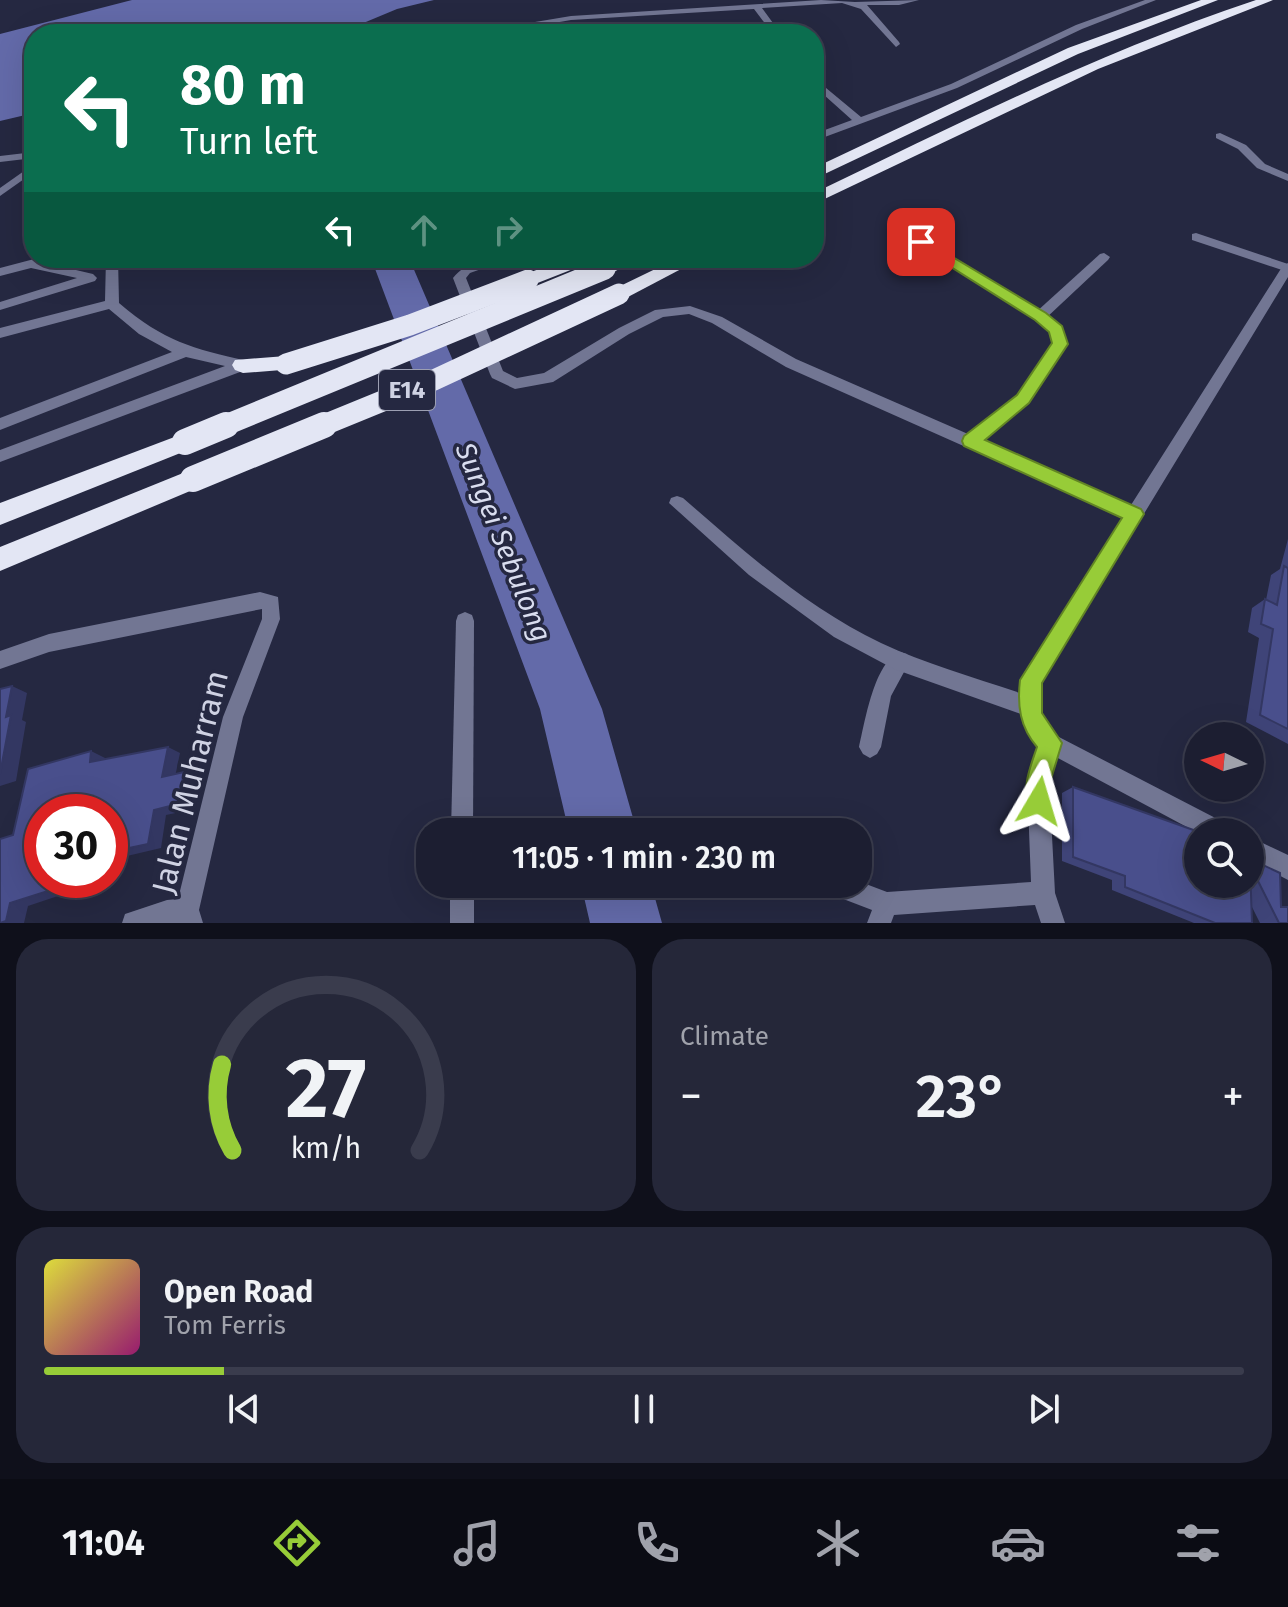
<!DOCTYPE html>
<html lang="en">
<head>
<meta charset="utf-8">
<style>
  :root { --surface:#1c1e31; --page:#252739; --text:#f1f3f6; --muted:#a0a2ab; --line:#3a3c4d; --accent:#97cc38 }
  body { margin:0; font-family:"Fira Sans",sans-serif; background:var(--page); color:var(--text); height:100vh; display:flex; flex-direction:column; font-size:30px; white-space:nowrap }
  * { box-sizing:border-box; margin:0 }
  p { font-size:26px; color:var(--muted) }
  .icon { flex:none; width:44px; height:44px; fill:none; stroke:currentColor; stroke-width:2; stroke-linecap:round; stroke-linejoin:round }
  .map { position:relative; height:923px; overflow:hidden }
  .details { display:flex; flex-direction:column; gap:16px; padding:16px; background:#0f101b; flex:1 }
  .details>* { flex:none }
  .banner { position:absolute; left:24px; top:24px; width:800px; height:244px; border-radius:32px; box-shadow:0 8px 32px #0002,0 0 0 2px var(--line); background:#0b6e4f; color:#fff; overflow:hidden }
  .needle { width:52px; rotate:275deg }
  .buttons { position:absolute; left:1184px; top:722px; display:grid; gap:16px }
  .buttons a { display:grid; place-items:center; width:80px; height:80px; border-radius:50%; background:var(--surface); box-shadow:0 8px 32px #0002,0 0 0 2px var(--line); font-size:40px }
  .speed { position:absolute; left:24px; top:794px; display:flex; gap:16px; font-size:40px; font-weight:700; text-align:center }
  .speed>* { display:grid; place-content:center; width:104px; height:104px; border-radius:50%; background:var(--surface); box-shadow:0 8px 32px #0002,0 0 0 2px var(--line); line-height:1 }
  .speed .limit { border:12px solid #d22; background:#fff; color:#111 }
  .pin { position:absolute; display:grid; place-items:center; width:68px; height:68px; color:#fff; margin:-34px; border-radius:16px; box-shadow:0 4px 12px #0006 }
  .me { position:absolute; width:88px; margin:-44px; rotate:7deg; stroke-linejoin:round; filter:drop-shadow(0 0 6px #0008) }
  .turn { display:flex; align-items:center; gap:28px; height:168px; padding:0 24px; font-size:36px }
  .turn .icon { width:104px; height:104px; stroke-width:2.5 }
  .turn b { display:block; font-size:56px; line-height:68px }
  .lanes { display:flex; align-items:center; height:76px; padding:0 24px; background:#0003; justify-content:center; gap:40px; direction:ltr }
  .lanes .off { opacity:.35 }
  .big { font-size:60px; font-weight:600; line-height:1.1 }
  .details .tile { flex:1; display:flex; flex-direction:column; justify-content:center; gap:12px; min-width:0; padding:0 28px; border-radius:32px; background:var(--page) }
  .details .dial { align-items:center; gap:0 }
  .dial svg { height:208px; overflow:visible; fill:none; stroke:var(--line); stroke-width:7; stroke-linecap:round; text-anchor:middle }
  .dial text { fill:var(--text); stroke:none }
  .song { display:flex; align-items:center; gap:24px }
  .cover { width:96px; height:96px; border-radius:12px; background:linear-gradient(135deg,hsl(60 70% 55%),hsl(320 70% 35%)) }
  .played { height:8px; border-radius:4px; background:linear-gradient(90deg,var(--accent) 15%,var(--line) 15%) }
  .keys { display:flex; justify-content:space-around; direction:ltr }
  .heat { display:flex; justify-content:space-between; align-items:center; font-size:44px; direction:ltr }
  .details .tiles { flex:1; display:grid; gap:16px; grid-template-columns:1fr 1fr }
  .tile:last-child { grid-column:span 2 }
  .trip { position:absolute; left:416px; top:818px; width:456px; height:80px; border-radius:32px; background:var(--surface); box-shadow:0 8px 32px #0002,0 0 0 2px var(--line); font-weight:600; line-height:80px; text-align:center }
  .menu { display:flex; height:128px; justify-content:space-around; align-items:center; background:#0b0c14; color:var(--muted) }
  .menu .icon { width:56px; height:56px }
  .menu .selected { color:var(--accent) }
  .menu b { font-size:36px; color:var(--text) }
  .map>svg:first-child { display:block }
  .water { fill:#636aa9 }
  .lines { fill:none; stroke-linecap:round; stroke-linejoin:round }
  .river { fill:#636aa9; fill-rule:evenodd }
  .service { fill:#727693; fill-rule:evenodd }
  .minor { fill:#727693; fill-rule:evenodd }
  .motorway { fill:#e3e6f4; fill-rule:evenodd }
  .motorway-bridge-far1 { stroke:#e3e6f4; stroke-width:21 }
  .motorway-bridge { stroke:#e3e6f4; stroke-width:26 }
  .wall { fill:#3f4478 }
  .shaded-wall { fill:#333762 }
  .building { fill:#494f8c; stroke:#333762; stroke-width:2 }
  .route { fill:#97cc38; stroke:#628524; stroke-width:2 }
  .labels { text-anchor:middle; stroke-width:7; stroke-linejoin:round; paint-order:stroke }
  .shield { fill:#252841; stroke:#9c9fb2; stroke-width:2 }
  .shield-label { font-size:24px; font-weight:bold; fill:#cfd2e3 }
  .water-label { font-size:28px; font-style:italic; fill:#d9ddef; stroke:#252841 }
  .near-street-label { font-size:32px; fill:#cfd2e3; stroke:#252841 }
</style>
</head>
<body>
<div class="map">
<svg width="1288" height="923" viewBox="0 0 1288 923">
  <rect width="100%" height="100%" fill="#252841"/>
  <!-- water -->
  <path class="water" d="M132,0h302l-37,9 -60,25h-303v79l-34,8v-87z"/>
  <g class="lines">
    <!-- river -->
    <g class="river">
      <path d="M371,258h38l193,451 35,123h-68l-29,-123z"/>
      <path d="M581,884h70l11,39h-72z"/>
    </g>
    <!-- service -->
    <g class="service">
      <path d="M1220,133l26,12 19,19 23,10v7l-31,-13 -19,-19 -22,-11v-4z"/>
      <path d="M34,152v6l-34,4v-6z"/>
      <path d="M34,164v8l-34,24v-8z"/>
      <path d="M1196,233l92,31v8l-96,-32v-6z"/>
      <path d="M1104,253l6,4 -2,3 -63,59h-10v-6l65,-59z"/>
      <path d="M38,258h7l1,5 47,11 4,4 -2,3 -95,29v-8l77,-24 -46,-10 -31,8v-8z"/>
      <path d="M106,258h12l1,45c46,39 72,45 129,58l2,4 -2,4 -248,93v-12l225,-84 -39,-9 -186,73v-12l172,-66 -33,-18 -30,-25 -109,29v-10l105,-27z"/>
      <path d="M465,612l7,3 2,6 -1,211h-22l5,-211 2,-6z"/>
      <path d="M900,652l7,2 3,7 -19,35 -10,51 -4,7 -7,4 -7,-4 -4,-7c6,-25 15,-85 41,-95z"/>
      <rect x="450" y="884" width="24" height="39"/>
    </g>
    <!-- minor -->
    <g class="minor">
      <path d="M821,0l34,2 64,-2 -20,5h-32l32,37 1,2 -4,3 -35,-38 -19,-6 -80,5 19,26h-8l-19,-25 -183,11 -57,10 4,4 -45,-7 -33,7h-13l24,-9 22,-3 32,5 66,-11z"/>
      <path d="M1145,0h11l-74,29 -125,59 -143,53v-7l38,-14 -38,-34v-8l47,39 90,-33 125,-59z"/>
      <path d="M921,238l124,75 16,14 6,17 -39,59 -46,37 149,65 151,-238 6,-4v14l-247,406c-3,21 1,37 16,53l170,88 3,8 -32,1 -142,-76 -7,22 6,114 10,30h-24l-6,-18 -141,10 -3,8h-24l5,-13 -47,-18 -4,-8h37v-3l29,11 144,-10 -4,-103 11,-33 -7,-9 -10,-23 -127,-45 -60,-32 -85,-62 -80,-72 2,-5 6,-2 6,2c61,53 124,110 198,145 45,21 92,34 139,50l4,-20 99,-156 -337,-150 -74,-44 -23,-9 -26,3 -34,17 -76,48 -38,7 -23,-11 -2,-4 -37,-96c14,-18 38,-20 59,-20l-42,15 -4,5 37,93 14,7 27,-5 75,-45 36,-18 35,-4 32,11 74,42 172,75 50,-39 35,-51 -3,-12 -15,-13 -118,-74v-6z"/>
      <path d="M260,592l18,5 2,22 -37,98 -44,193 4,13h-81l3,-9 42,-14 11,-1 45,-182 39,-98v-10l-213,43 -49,17v-18l49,-17z"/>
      <path d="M1250,837l38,18v25l-38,-20z"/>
    </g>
    <!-- motorway -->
    <g class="motorway">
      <path d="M1201,0h17l-140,54 -264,125v-11l254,-120z"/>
      <path d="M1256,0h17l-175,69 -284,135v-11c145,-70 289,-142 442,-193z"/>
      <path d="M567,258h26l-2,4 -56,22h-14l-3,-4 3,-4z"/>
      <path d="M614,258h25l-27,15h-14l-2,-4z"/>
      <path d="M678,258h24l-76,40h-14l-3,-4 3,-4z"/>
      <path d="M286,356l8,3 3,5 -3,5 -51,4 -8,-3 -3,-5 3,-5z"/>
      <path d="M185,433l8,3 4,6 -4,6 -193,77v-22z"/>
      <path d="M193,469l9,3 3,7 -3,7 -202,85v-24z"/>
    </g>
    <!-- motorway-bridge-far1 -->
    <g class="motorway-bridge-far1">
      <path d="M286,364l124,-39 118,-45"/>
      <path d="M221,427l384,-158"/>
      <path d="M319,427l115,-47 185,-86"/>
    </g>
    <!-- motorway-bridge -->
    <g class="motorway-bridge">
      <path d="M185,442l41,-17"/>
      <path d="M193,479l131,-54"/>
    </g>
  </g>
  <!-- wall -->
  <g class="wall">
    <path d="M1288,539v205l-42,-22 13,-84 -11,-6 4,-24 13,-9 1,1 5,-25 9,-6z"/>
    <path d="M1073,787l177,72 31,48 7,16h-28l-9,-18 1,18h-58l-82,-33v-10l-50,-19v-68z"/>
  </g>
  <!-- shaded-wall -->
  <g class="shaded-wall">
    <path d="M12,686l15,7 -5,27 4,2 -10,59 -16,5v-12l6,-57z"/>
    <path d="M168,747l12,6 -6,29 -12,-5z"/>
    <path d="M91,751l14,7 -1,10 -14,-6z"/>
    <path d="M184,772l11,6 -5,32 -24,5 -5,33 -51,12v-8l44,-42z"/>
    <path d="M68,880h16l-2,8 -54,18 -4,17h-23l9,-20z"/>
  </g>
  <!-- building -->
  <g class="building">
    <path d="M1284,566l4,2v161l-28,-14 13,-86 -12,-5 4,-25 12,6z"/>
    <path d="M12,686l-6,31 5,-2 -11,59v-85z"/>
    <path d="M168,747l-6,30 22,-5 -6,32 -24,6 -6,34 -38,8v-40h-68v68h26l-1,5 -57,18 -4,18 -6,2v-84l13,-4 15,-66 63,-18 -1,11z"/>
    <path d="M1073,787l126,45 -1,52h52v-30v5l30,14 1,34h7v16h-9l-29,-58 2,58h-37l-90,-36v-11l-52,-19z"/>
  </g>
  <!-- route -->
  <path class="route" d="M921,238l125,75 16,13 6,18 -39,59 -44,37 156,69 3,5 -102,169v30l20,30 -11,36 1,22 -4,8 -9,4 -9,-4c-9,-21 0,-41 7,-62 -17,-20 -20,-41 -17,-67l102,-162 -158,-72 -2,-5 2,-5 53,-41 35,-52 -3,-11 -14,-12 -119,-75v-6z"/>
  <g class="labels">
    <!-- shield labels -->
    <rect class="shield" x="379" y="370" width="56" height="40" rx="6"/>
    <g class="shield-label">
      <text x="407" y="398">E14</text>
    </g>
    <!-- water labels -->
    <g class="water-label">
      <text transform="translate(504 542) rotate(68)" y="10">Sungei Sebulong</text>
    </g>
    <!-- near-street labels -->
    <g class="near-street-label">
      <text transform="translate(190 782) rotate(-76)" y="11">Jalan Muharram</text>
    </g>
  </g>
</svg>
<div class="buttons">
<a><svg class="needle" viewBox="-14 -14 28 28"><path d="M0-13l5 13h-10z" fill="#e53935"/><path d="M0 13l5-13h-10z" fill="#a0a2ab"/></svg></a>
<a><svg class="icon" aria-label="search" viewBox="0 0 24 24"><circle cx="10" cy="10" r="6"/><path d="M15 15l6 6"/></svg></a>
</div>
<div class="speed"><div class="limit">30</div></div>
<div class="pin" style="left:921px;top:242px;background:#d93025"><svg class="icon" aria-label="arrive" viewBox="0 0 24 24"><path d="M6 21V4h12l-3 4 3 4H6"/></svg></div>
<svg class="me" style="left:1039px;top:801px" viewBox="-20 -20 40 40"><path d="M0-17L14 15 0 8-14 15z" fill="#97cc38" stroke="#fff" stroke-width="4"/></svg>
<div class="trip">11:05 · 1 min · 230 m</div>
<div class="banner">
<div class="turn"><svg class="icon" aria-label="left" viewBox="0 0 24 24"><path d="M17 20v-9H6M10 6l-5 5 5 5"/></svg><div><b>80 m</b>Turn left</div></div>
<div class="lanes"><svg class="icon" aria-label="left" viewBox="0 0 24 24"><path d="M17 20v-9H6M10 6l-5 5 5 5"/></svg><svg class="icon off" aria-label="ahead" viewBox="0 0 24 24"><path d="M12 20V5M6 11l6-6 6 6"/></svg><svg class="icon off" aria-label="right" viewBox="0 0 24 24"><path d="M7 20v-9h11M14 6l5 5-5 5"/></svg></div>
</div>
</div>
<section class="details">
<div class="tiles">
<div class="tile dial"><svg viewBox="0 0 100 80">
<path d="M14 69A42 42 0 1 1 86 69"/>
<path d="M14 69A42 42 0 0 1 10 36" stroke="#97cc38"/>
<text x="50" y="56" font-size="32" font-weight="700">27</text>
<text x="50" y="72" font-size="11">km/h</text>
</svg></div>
<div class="tile"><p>Climate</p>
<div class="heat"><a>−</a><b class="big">23°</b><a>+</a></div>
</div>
<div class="tile">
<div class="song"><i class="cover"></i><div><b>Open Road</b><p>Tom Ferris</p></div></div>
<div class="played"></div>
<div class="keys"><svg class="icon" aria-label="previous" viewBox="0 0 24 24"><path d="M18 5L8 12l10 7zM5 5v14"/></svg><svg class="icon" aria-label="pause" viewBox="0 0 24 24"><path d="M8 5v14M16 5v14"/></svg><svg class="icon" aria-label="next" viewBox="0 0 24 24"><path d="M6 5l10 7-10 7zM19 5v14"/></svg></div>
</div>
</div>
</section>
<nav class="menu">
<b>11:04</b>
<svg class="icon selected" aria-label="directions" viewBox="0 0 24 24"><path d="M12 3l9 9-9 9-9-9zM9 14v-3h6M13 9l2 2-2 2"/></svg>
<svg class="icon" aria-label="music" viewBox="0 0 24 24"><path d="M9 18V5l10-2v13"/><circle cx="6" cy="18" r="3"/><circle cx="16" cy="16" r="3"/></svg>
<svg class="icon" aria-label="phone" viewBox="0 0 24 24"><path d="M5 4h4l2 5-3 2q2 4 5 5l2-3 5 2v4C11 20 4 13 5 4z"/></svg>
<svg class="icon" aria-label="climate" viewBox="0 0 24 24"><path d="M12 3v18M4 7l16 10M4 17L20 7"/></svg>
<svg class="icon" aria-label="car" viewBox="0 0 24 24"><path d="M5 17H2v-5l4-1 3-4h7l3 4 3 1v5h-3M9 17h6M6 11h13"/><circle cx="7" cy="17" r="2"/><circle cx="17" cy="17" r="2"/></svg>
<svg class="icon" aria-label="filters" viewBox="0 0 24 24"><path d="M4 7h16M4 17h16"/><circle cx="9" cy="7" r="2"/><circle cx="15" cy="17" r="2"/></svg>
</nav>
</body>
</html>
